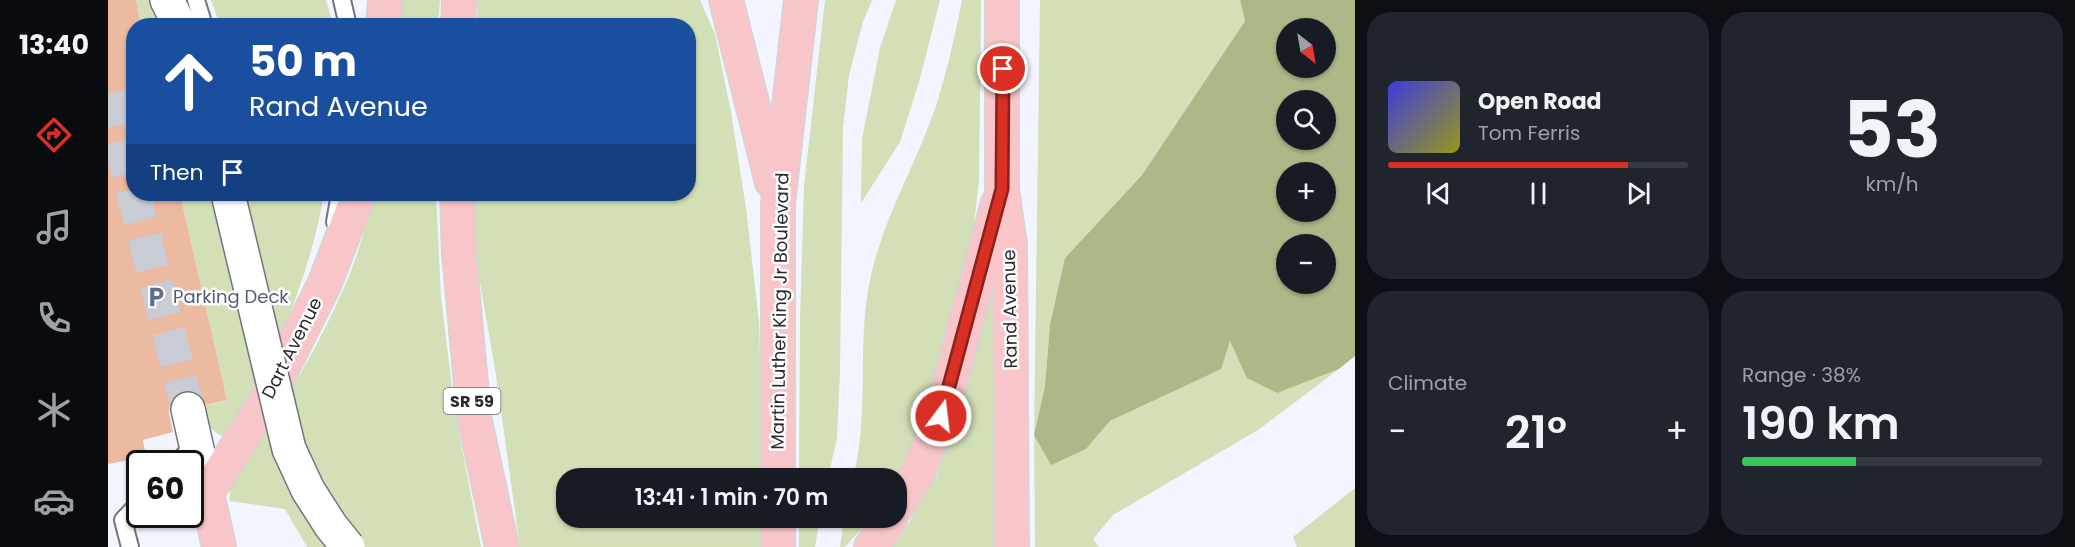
<!DOCTYPE html>
<html lang="en">
<head>
<meta charset="utf-8">
<style>
  :root { --surface:#171b24; --page:#20242c; --text:#f1f3f6; --muted:#9ea1a6; --line:#363941; --accent:#d93025 }
  body { margin:0; font-family:Poppins,sans-serif; background:var(--page); color:var(--text); height:100vh; display:flex; flex-direction:column; font-size:22px; white-space:nowrap }
  * { box-sizing:border-box; margin:0 }
  p { font-size:20px; color:var(--muted) }
  .icon { flex:none; width:33px; height:33px; fill:none; stroke:currentColor; stroke-width:2; stroke-linecap:round; stroke-linejoin:round }
  .map { position:relative; flex:1; overflow:hidden }
  .details { display:flex; flex-direction:column; gap:12px; padding:12px; background:#0d0f14; width:720px }
  .details>* { flex:none }
  .top-card { position:absolute; left:18px; top:18px; width:570px; height:183px; border-radius:24px; box-shadow:0 2px 4px #0004; background:#1a4fa0; color:#fff; overflow:hidden }
  .needle { width:39px; rotate:149deg }
  .tools { position:absolute; left:1168px; top:18px; display:grid; gap:12px }
  .tools a { display:grid; place-items:center; width:60px; height:60px; border-radius:50%; background:var(--surface); box-shadow:0 2px 4px #0004; font-size:30px }
  .speed { position:absolute; left:18px; top:450px; display:flex; gap:12px; font-size:30px; font-weight:700; text-align:center }
  .speed>* { display:grid; place-content:center; width:78px; height:78px; border-radius:50%; background:var(--surface); box-shadow:0 2px 4px #0004; line-height:1 }
  .speed .limit { border:3px solid #111; border-radius:9px; background:#fff; color:#111 }
  .pin { position:absolute; display:grid; place-items:center; width:51px; height:51px; color:#fff; margin:-26px; border:3px solid #fff; border-radius:50%; box-shadow:0 2px 6px #0007 }
  .me { position:absolute; width:66px; margin:-33px; rotate:15deg; stroke-linejoin:round; filter:drop-shadow(0 0 4px #0008) }
  .turn { display:flex; align-items:center; gap:21px; height:126px; padding:0 24px; font-size:27px }
  .turn .icon { width:78px; height:78px; stroke-width:2.5 }
  .turn b { display:block; font-size:42px; line-height:51px }
  .then { display:flex; align-items:center; height:57px; padding:0 24px; background:#0003; gap:12px; font-size:22px }
  .big { font-size:45px; font-weight:600; line-height:1.1 }
  .details .card { flex:1; display:flex; flex-direction:column; justify-content:center; gap:9px; min-width:0; padding:0 21px; border-radius:24px; background:var(--page) }
  .details .dial { align-items:center; gap:0 }
  .dial b { font-size:78px; line-height:1 }
  .song { display:flex; align-items:center; gap:18px }
  .cover { width:72px; height:72px; border-radius:9px; background:linear-gradient(135deg,hsl(240 70% 55%),hsl(60 70% 35%)) }
  .played { height:6px; border-radius:3px; background:linear-gradient(90deg,var(--accent) 80%,var(--line) 80%) }
  .keys { display:flex; justify-content:space-around; direction:ltr }
  .heat { display:flex; justify-content:space-between; align-items:center; font-size:33px; direction:ltr }
  .charge { height:9px; border-radius:4px; background:linear-gradient(90deg,#34c759 38%,var(--line) 0) }
  .details .tiles { flex:1; display:grid; gap:12px; grid-template-columns:repeat(2,1fr) }
  .trip { position:absolute; left:448px; top:468px; width:351px; height:60px; border-radius:24px; background:var(--surface); box-shadow:0 2px 4px #0004; font-weight:600; line-height:60px; text-align:center }
  main { display:flex; flex:1; min-height:0 }
  .tab-bar { display:flex; flex-direction:column; width:108px; justify-content:space-around; align-items:center; background:#090b0e; color:var(--muted) }
  .tab-bar .icon { width:42px; height:42px }
  .tab-bar .on { color:var(--accent) }
  .tab-bar b { font-size:27px; color:var(--text) }
  .map>svg:first-child { display:block }
  .green { fill:#d3dfb6 }
  .forest { fill:#abb888; fill-rule:evenodd }
  .building { fill:#ecb9a1 }
  .lines { fill:none; stroke-linecap:round; stroke-linejoin:round }
  .secondary-tunnel { stroke:#caccd5; stroke-width:33; stroke-dasharray:33 16; stroke-linecap:butt }
  .lane-casing { stroke:#71747c; stroke-width:20 }
  .secondary-casing { stroke:#71747c; stroke-width:36 }
  .primary-casing { stroke:#d4d4d5; stroke-width:36 }
  .lane { stroke:#fff; stroke-width:16 }
  .secondary { stroke:#fff; stroke-width:33 }
  .primary { stroke:#f8c5c8; stroke-width:33 }
  .secondary-bridge-casing { stroke:#71747c; stroke-width:36; stroke-linecap:butt }
  .secondary-bridge { stroke:#fff; stroke-width:33 }
  .route-casing { stroke:#8d1f18; stroke-width:15 }
  .route { stroke:#d93025; stroke-width:10 }
  .labels { text-anchor:middle; stroke-width:5; stroke-linejoin:round; paint-order:stroke }
  .shield { fill:#fff; stroke:#696a6d; stroke-width:1.5 }
  .shield-label { font-size:16px; font-weight:bold; fill:#292a2e }
  .service-label { font-size:18px; fill:#4e5e75; stroke:#fff; text-anchor:start }
  .street-label { font-size:18px; fill:#292a2e; stroke:#fff }
</style>
</head>
<body>
<main>
<nav class="tab-bar">
<b>13:40</b>
<svg class="icon on" aria-label="directions" viewBox="0 0 24 24"><path d="M12 3l9 9-9 9-9-9zM9 14v-3h6M13 9l2 2-2 2"/></svg>
<svg class="icon" aria-label="music" viewBox="0 0 24 24"><path d="M9 18V5l10-2v13"/><circle cx="6" cy="18" r="3"/><circle cx="16" cy="16" r="3"/></svg>
<svg class="icon" aria-label="phone" viewBox="0 0 24 24"><path d="M5 4h4l2 5-3 2q2 4 5 5l2-3 5 2v4C11 20 4 13 5 4z"/></svg>
<svg class="icon" aria-label="climate" viewBox="0 0 24 24"><path d="M12 3v18M4 7l16 10M4 17L20 7"/></svg>
<svg class="icon" aria-label="car" viewBox="0 0 24 24"><path d="M5 17H2v-5l4-1 3-4h7l3 4 3 1v5h-3M9 17h6M6 11h13"/><circle cx="7" cy="17" r="2"/><circle cx="17" cy="17" r="2"/></svg>
</nav>
<div class="map">
<svg width="1247" height="547" viewBox="0 0 1247 547">
  <rect width="100%" height="100%" fill="#f2f5ff"/>
  <!-- green -->
  <g class="green">
    <path d="M28,0h14l10,25h-19z"/>
    <path d="M103,0h115l7,25h-113z"/>
    <path d="M290,0h42l-2,25 -43,1z"/>
    <path d="M369,0h223l15,34 16,78 15,96 13,114 4,128 -1,28h-195v40h194l-1,29h-240l-24,-172 -21,-121v-60h213v-168l-211,-1z"/>
    <path d="M717,0h47l-9,22 -14,53 -6,53 -3,244 -3,66 -9,40h-29l1,-159 4,-133z"/>
    <path d="M788,0h44l-21,82 -19,60 -39,61 1,-64 18,-91z"/>
    <path d="M854,0h19l-2,180 -6,54 -52,207 -24,37h-44c18,-67 2,-139 19,-207 14,-58 45,-109 64,-165 11,-35 19,-70 26,-106z"/>
    <path d="M932,0h200l5,21 -103,154 -77,83 -15,66 -5,62 -11,49 52,14 24,-28 53,-25 67,-55 46,52 63,-24 -81,61 -145,85 -20,24 6,8h-64l-1,-112z"/>
    <path d="M72,194h144c-14,83 -49,157 -83,233l-15,10c-16,-5 -21,-15 -25,-30l26,-7z"/>
    <path d="M266,194h62l5,103 14,115 26,135h-174l-22,-38 -56,-8 2,-16c41,-63 82,-126 112,-195 14,-31 23,-64 31,-96z"/>
    <path d="M890,260l1,287h-107l11,-14 34,-58 25,-81z"/>
    <path d="M1247,488v59h-58l-4,-10z"/>
    <path d="M691,518h21l-5,29h-16z"/>
    <path d="M736,518h27l-26,29h-5z"/>
  </g>
  <!-- forest -->
  <path class="forest" d="M1132,0h115v356l-16,13 -62,24 -30,-15 -17,-37 -9,28 -111,52 -24,28 -35,16 -17,-30 11,-49 5,-62 15,-66 77,-83 103,-154zM1179,28h39v40h-39zM1179,100h39v40h-39zM1179,172h39v40h-39zM1179,244h39v40h-39z"/>
  <!-- building -->
  <path class="building" d="M0,0h28l5,26h-7v168h46l47,206 -21,5 -4,-8 -8,-6h-10l-8,4 -6,8 -1,10 4,19 -30,8 3,17 -38,7z"/>
  <g class="lines">
    <!-- secondary-tunnel -->
    <path class="secondary-tunnel" d="M0,94l80,315"/>
    <defs>
      <g id="lane">
        <path d="M88,0l8,26"/>
        <path d="M234,0l6,26"/>
        <path d="M227,222l5,-28"/>
        <path d="M68,464l20,-21"/>
        <path d="M22,547l-7,-27 17,-18"/>
      </g>
      <g id="secondary">
        <path d="M59,0l13,26"/>
        <path d="M80,409l19,84"/>
      </g>
      <g id="primary">
        <path d="M618,0l46,182"/>
        <path d="M894,0v189l8,56 2,302"/>
        <path d="M275,26l2,-26"/>
        <path d="M350,26l1,-26"/>
        <path d="M349,194l2,60 15,162 28,131"/>
        <path d="M670,478v-274l23,-204"/>
        <path d="M789,507l20,-32 24,-59 57,-213"/>
        <path d="M670,518v29"/>
        <path d="M111,547l-12,-54 59,-92 58,-116 35,-91"/>
        <path d="M763,547l20,-29"/>
      </g>
    </defs>
    <!-- lane casing -->
    <use href="#lane" class="lane-casing"/>
    <!-- secondary casing -->
    <use href="#secondary" class="secondary-casing"/>
    <!-- primary casing -->
    <use href="#primary" class="primary-casing"/>
    <!-- lane -->
    <use href="#lane" class="lane"/>
    <!-- secondary -->
    <use href="#secondary" class="secondary"/>
    <!-- primary -->
    <use href="#primary" class="primary"/>
    <defs>
      <path id="secondary-bridge" d="M120,194l61,255 19,41 23,36 17,21"/>
    </defs>
    <!-- secondary-bridge casing -->
    <use href="#secondary-bridge" class="secondary-bridge-casing"/>
    <!-- secondary-bridge -->
    <use href="#secondary-bridge" class="secondary-bridge"/>
  </g>
  <g class="lines">
    <defs>
      <path id="route" d="M833,416l61,-227 1,-120"/>
    </defs>
    <!-- route casing -->
    <use href="#route" class="route-casing"/>
    <!-- route -->
    <use href="#route" class="route"/>
  </g>
  <!-- icons -->
  <defs>
    <symbol id="parking-bare" viewBox="-9 -9 18 18"><path d="M-3.5-5.5H1a3.5 3.5 0 0 1 0 7H-1V5.5H-3.5ZM-1-3.4V-.6H.8a1.4 1.4 0 0 0 0-2.8Z" fill="#5c6f8a" stroke="#fff" stroke-width="2.5" paint-order="stroke"/></symbol>
  </defs>
  <g fill-rule="evenodd">
    <use href="#parking-bare" x="33" y="282" width="30" height="30"/>
  </g>
  <g class="labels">
    <!-- shield labels -->
    <rect class="shield" x="335.5" y="388" width="57" height="26" rx="4.5"/>
    <g class="shield-label">
      <text x="364" y="407">SR 59</text>
    </g>
    <!-- service labels -->
    <g class="service-label">
      <text x="65" y="303">Parking Deck</text>
    </g>
    <!-- street labels -->
    <g class="street-label">
      <text transform="translate(902 309) rotate(-91)" y="6">Rand Avenue</text>
      <text transform="translate(672 311) rotate(-89)" y="6">Martin Luther King Jr Boulevard</text>
      <text transform="translate(184 348) rotate(-63)" y="6">Dart Avenue</text>
    </g>
  </g>
</svg>
<div class="tools">
<a><svg class="needle" viewBox="-14 -14 28 28"><path d="M0-13l5 13h-10z" fill="#e53935"/><path d="M0 13l5-13h-10z" fill="#9ea1a6"/></svg></a>
<a><svg class="icon" aria-label="search" viewBox="0 0 24 24"><circle cx="10" cy="10" r="6"/><path d="M15 15l6 6"/></svg></a>
<a>+</a>
<a>−</a>
</div>
<div class="speed"><div class="limit">60</div></div>
<div class="pin" style="left:895px;top:69px;background:#d93025"><svg class="icon" aria-label="arrive" viewBox="0 0 24 24"><path d="M6 21V4h12l-3 4 3 4H6"/></svg></div>
<svg class="me" style="left:833px;top:416px" viewBox="-20 -20 40 40"><circle r="17" fill="#d93025" stroke="#fff" stroke-width="3"/><path d="M0-11L8 9 0 5-8 9z" fill="#fff"/></svg>
<div class="trip">13:41 · 1 min · 70 m</div>
<div class="top-card">
<div class="turn"><svg class="icon" aria-label="ahead" viewBox="0 0 24 24"><path d="M12 20V5M6 11l6-6 6 6"/></svg><div><b>50 m</b>Rand Avenue</div></div>
<div class="then">Then<svg class="icon" aria-label="arrive" viewBox="0 0 24 24"><path d="M6 21V4h12l-3 4 3 4H6"/></svg></div>
</div>
</div>
<section class="details">
<div class="tiles">
<div class="card">
<div class="song"><i class="cover"></i><div><b>Open Road</b><p>Tom Ferris</p></div></div>
<div class="played"></div>
<div class="keys"><svg class="icon" aria-label="previous" viewBox="0 0 24 24"><path d="M18 5L8 12l10 7zM5 5v14"/></svg><svg class="icon" aria-label="pause" viewBox="0 0 24 24"><path d="M8 5v14M16 5v14"/></svg><svg class="icon" aria-label="next" viewBox="0 0 24 24"><path d="M6 5l10 7-10 7zM19 5v14"/></svg></div>
</div>
<div class="card dial"><b>53</b><p>km/h</p></div>
<div class="card"><p>Climate</p>
<div class="heat"><a>−</a><b class="big">21°</b><a>+</a></div>
</div>
<div class="card"><p>Range · 38%</p><b class="big">190 km</b><div class="charge"></div></div>
</div>
</section>
</main>
</body>
</html>
